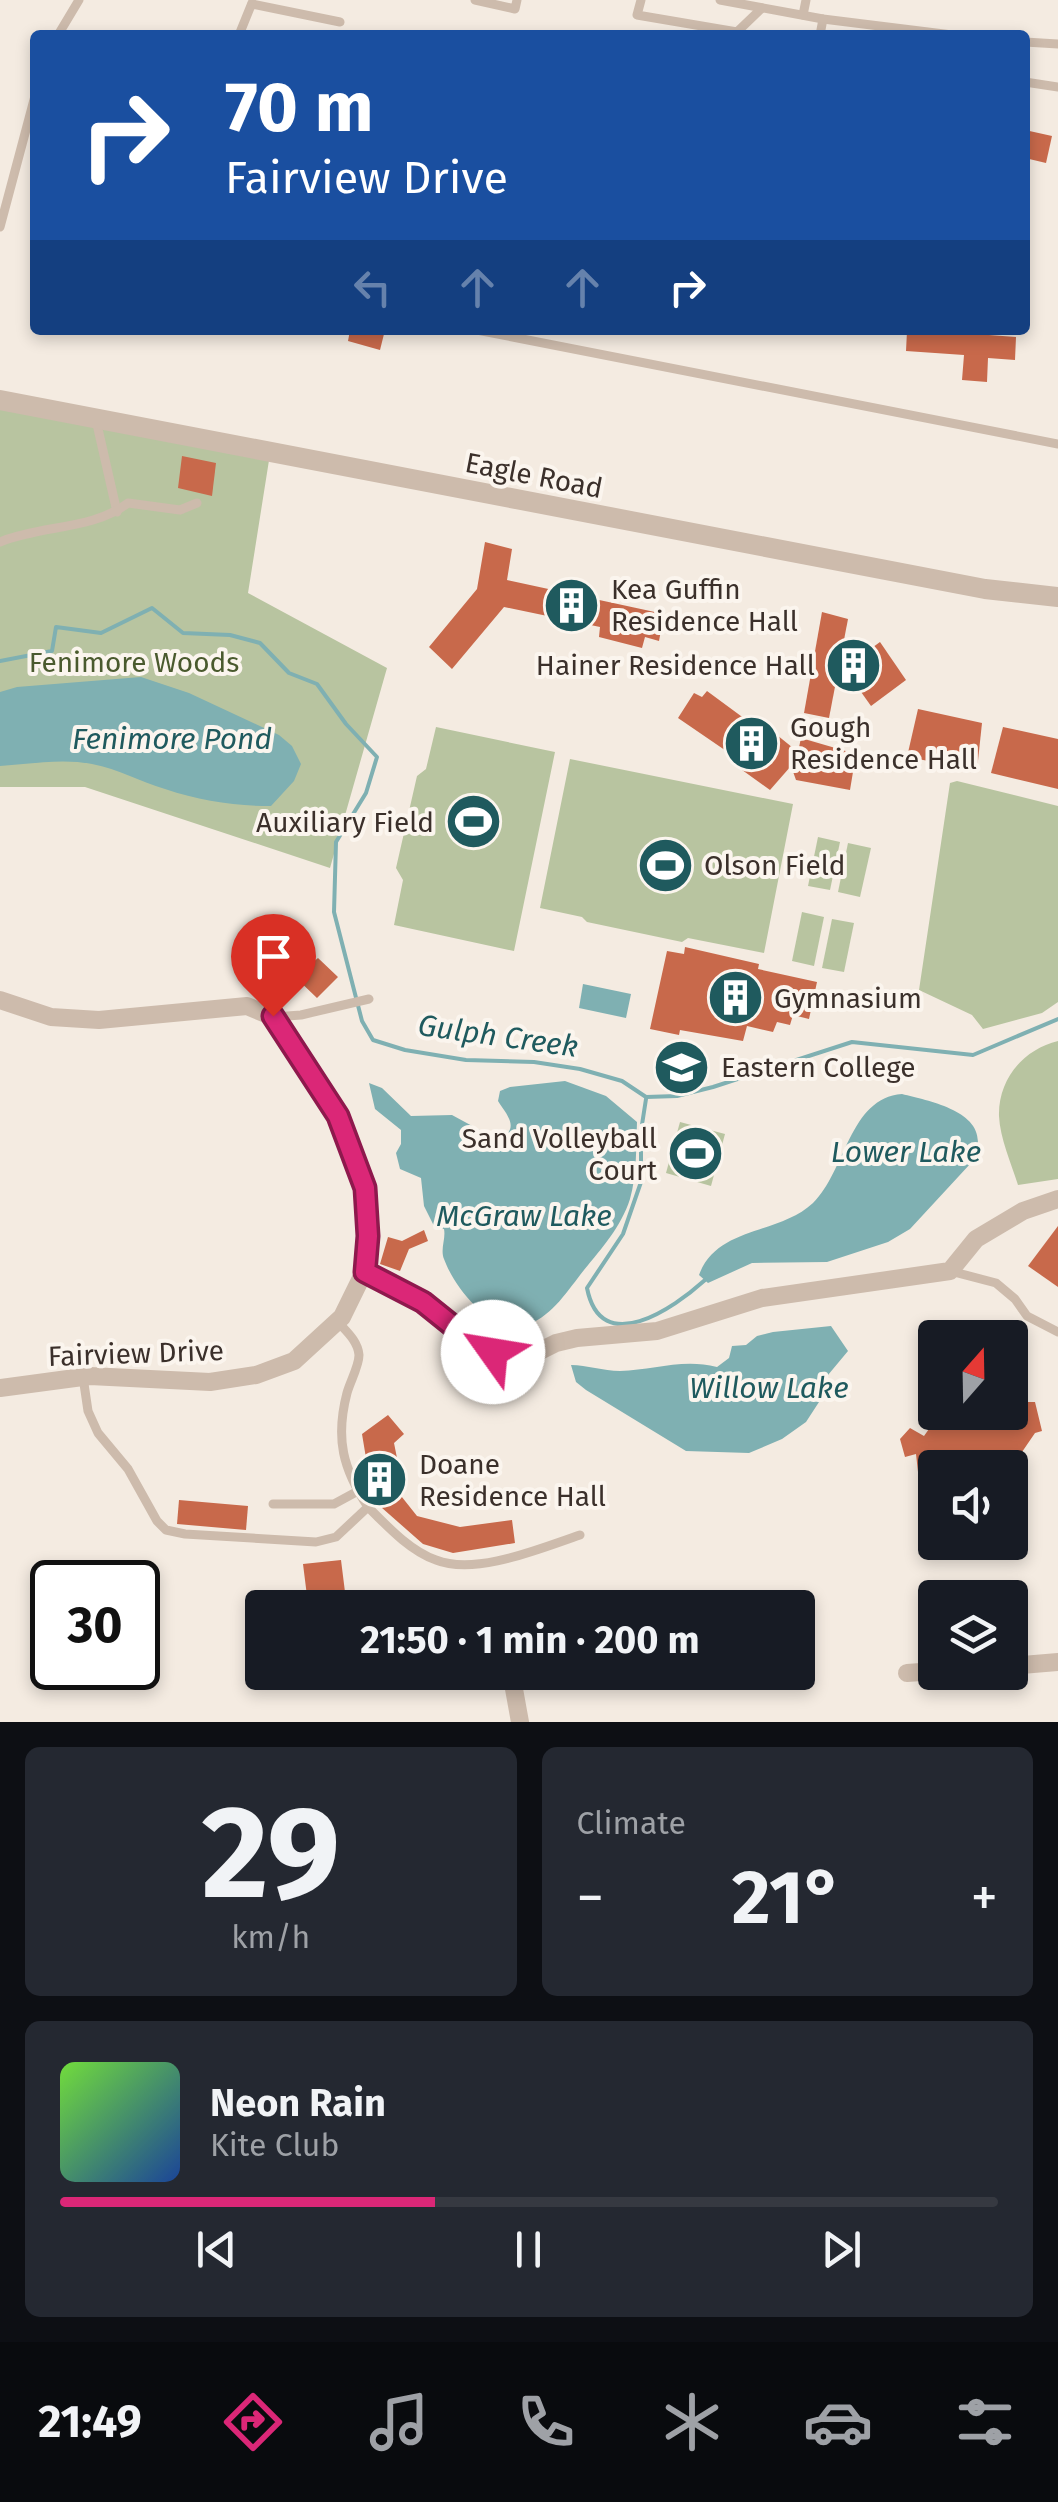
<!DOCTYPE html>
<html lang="en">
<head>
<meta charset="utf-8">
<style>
  :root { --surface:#171b24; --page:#242831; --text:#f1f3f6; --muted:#9ea1a6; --line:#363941; --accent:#db2777 }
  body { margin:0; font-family:"Fira Sans",sans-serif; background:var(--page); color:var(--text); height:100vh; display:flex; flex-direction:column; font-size:38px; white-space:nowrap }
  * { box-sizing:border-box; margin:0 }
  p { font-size:32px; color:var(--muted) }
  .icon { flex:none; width:55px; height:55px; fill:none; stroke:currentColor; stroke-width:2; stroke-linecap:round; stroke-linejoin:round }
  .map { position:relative; height:1722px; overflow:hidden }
  .drawer { display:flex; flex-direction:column; gap:25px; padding:25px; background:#0d0f14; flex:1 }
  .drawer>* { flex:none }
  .top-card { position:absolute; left:30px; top:30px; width:1000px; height:305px; border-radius:10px; box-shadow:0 5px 15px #0003; background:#1a4fa0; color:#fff; overflow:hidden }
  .needle { width:65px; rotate:20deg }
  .buttons { position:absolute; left:918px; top:1320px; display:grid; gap:20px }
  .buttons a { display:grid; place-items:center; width:110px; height:110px; border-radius:10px; background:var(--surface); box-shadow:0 5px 15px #0003; font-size:50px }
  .speed { position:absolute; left:30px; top:1560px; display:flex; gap:20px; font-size:50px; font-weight:700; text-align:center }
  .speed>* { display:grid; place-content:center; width:130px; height:130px; border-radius:50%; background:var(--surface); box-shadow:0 5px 15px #0003; line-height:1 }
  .speed .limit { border:5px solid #111; border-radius:15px; background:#fff; color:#111 }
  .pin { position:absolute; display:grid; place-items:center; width:85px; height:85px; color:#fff; margin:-102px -42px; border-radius:50% 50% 50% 0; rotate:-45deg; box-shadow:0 0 10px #0007 }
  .pin .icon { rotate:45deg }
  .me { position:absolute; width:110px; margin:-55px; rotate:302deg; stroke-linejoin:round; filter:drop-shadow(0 0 8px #0008) }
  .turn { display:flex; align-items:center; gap:35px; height:210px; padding:0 30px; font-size:45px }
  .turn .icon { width:130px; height:130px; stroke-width:2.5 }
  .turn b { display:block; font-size:70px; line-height:85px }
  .lanes { display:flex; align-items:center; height:95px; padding:0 30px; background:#0003; justify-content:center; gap:50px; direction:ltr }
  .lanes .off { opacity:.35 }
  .big { font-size:75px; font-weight:700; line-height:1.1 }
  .drawer .card { flex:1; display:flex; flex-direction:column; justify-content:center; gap:15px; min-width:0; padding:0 35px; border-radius:15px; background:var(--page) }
  .drawer .dial { align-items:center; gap:0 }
  .dial b { font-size:130px; line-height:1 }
  .song { display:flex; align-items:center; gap:30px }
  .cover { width:120px; height:120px; border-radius:15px; background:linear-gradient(135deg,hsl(100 70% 55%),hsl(220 70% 35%)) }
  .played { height:10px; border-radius:5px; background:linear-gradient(90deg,var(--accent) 40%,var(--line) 40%) }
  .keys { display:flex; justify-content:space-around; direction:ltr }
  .heat { display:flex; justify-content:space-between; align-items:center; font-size:55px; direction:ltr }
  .drawer .tiles { flex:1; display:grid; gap:25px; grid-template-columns:1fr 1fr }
  .card:last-child { grid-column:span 2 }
  .trip { position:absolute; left:245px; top:1590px; width:570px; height:100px; border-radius:10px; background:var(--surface); box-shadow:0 5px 15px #0003; font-weight:700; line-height:100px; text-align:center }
  .tabs { display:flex; height:160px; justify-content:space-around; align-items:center; background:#090b0e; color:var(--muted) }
  .tabs .icon { width:70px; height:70px }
  .tabs .selected { color:var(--accent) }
  .tabs b { font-size:45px; color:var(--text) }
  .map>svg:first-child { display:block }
  .green { fill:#b8c4a0 }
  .water { fill:#7fb0b2 }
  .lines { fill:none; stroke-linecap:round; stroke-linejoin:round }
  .stream { stroke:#7fb0b2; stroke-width:4 }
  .building { fill:#c8694b }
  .service { stroke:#cdbbac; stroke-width:9 }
  .minor { stroke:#cdbbac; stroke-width:18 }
  .tertiary { stroke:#cdbbac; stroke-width:20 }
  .route-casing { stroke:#8e194d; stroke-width:25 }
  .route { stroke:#db2777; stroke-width:18 }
  .labels { text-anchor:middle; stroke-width:8; stroke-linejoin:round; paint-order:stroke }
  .street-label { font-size:28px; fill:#3b302b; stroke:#fbf5ee }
  .poi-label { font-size:28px; fill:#3b302b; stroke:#fbf5ee; text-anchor:start }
  .park-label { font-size:28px; fill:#4a5a2e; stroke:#fbf5ee }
  .water-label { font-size:30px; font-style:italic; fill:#1f5a5e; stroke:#fbf5ee }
</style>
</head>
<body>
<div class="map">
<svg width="1058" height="1722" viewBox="0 0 1058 1722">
  <rect width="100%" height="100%" fill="#f4ebe1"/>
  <!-- green -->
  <g class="green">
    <path d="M0,399l270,55 -22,139 139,75 -57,200 -245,-81h-85z"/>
    <path d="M436,727l119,25 -41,199 -120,-26 9,-45 -7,-12 21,-92 9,-7z"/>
    <path d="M570,759l223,45 -29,149 -76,-15 -6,4 -95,-20 -5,-5 -42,-9z"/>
    <path d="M957,781l101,25v196l-16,11 -59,16 -11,-14 -53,-25 31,-207z"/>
    <path d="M818,837l22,5 -10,48 -22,-4z"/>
    <path d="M848,843l23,5 -11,49 -22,-5z"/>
    <path d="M802,912l22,5 -10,49 -22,-5z"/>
    <path d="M832,919l22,4 -10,49 -22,-4z"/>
    <path d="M1058,1041v138l-40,6c-7,-22 -18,-47 -19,-69 -1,-37 25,-67 59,-75z"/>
    <path d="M680,1122l45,12 -14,52 -45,-13z"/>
  </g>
  <!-- water -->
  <g class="water">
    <path d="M141,677l48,16 90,42 13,11 9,18 -7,17 -23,25c-37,0 -70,-5 -106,-17 -25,-7 -46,-20 -73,-25 -30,-6 -61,0 -92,2v-74l17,-5z"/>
    <path d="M583,984l48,10 -5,24 -47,-10z"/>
    <path d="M565,1081l41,15 31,26c-1,25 0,53 -7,77 -9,28 -28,49 -46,71 -16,20 -31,45 -55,54 -36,13 -74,-35 -85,-65 -4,-10 2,-20 0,-30l-9,-1 -11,-22 -3,-28 -21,-9 -4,-16 5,-9v-14l-26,-21 -6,-26 13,5 29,28 41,-1 46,25c24,-11 8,-26 0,-39l2,-10 10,-4z"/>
    <path d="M902,1094c33,8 97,21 69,69l-61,66 -22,13 -61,20 -75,1 -44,20 -9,-8c18,-49 80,-40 114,-72 33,-32 36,-105 89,-109z"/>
    <path d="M831,1326l17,25 -20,24 -9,27 -13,20 -24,17 -33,14 -63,-2 -100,-61 -10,-8 -5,-17c16,0 32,6 49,6 33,-1 63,-13 97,-4l12,-9 3,-12 14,-1 11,-9 16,-4z"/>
  </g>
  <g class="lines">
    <!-- stream -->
    <g class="stream">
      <path d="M0,661l52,-10 4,-24 45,6 51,-25 31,25 47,2 30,8 29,30 28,11 29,40 31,33 -11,36 -30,49 -2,70 28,109 11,19 32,10 61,10 68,2 46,7 42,12 24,16 31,-1 36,-9 139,-45 121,13 85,-36"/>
      <path d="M646,1099l-5,32v51l-18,52 -36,54c14,71 87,20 118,-8"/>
    </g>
  </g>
  <!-- building -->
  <g class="building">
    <path d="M1025,130l27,6 -6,27 -21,-5z"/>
    <path d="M350,330h35l-5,20 -32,-9z"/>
    <path d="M941,330h48v5l27,2 -1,23 -27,-2 -1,24 -25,-2 2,-25 -58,-4 1,-20 34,3z"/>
    <path d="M182,456l34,7 -4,33 -34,-8z"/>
    <path d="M485,542l27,7 -5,31 157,34 -5,27 -14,-4 -3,11 -43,-11 1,-10 -96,-20 -52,62 -23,-22 48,-58z"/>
    <path d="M822,612l26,7 -19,99 -25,-5z"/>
    <path d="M880,642l26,38 -35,26 -27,-38z"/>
    <path d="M707,691l65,48 5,-4 21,17 3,-14 55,16 -6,36 -54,-10 -5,-14 -21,24 -39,-28 4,-5 -57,-39 16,-25 8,4z"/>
    <path d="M918,709l64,14 -5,47 -70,-13z"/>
    <path d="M1003,727l55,12v50l-67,-16z"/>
    <path d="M685,947l74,17 -1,5 59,13 -8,37 -16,-4 -3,10 -13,-3 -4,10 -26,-6 -4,15 -63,-11 -1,5 -29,-6 17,-78 17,3z"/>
    <path d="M308,958l4,5 6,-5 20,19 -21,21 -25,-24z"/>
    <path d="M1058,1226v61l-30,-21z"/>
    <path d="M424,1230l4,11 -19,8 -9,22 -20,-7 8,-27 14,4z"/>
    <path d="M1010,1402h25l7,29 -7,2 -24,35h-76l-17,4 -2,-18 -11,3 -5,-18 10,-11 14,8 17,-24h69z"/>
    <path d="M388,1415l16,19 -10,9 6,30 -14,4 31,39 43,11 52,-7 3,23 -62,10 -30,-9 -50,-44 -11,-66z"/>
    <path d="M179,1500l69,6 -2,24 -69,-6z"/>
    <path d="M341,1560l4,32 -38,4 -4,-32z"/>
  </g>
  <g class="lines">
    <!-- service -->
    <g class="service">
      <path d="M475,0l40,9 2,-9"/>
      <path d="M641,0l-4,15 100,17 25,-24"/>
      <path d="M720,0l103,19 129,16"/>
      <path d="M252,4l88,18"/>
      <path d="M803,15l3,-15"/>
      <path d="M58,35l21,-35"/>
      <path d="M239,35l13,-32"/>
      <path d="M820,35l3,-16"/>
      <path d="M1025,42l33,2"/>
      <path d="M1025,82l33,5"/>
      <path d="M0,227l35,-131"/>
      <path d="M477,330l581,114"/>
      <path d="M96,420l21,92"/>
      <path d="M0,542c41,-17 93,-12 128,-39l52,7 17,-7"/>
      <path d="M274,1017l27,-2 68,-16"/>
      <path d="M950,1271l46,12 19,16 12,17 31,16"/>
      <path d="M83,1377l5,34 10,22 30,36 29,52 9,9 19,4 131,8 20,-5 32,-30c-25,-38 -33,-68 -21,-114 3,-11 12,-27 12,-38 -1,-14 -13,-24 -21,-33"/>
      <path d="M273,1504h61l24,-13"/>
      <path d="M368,1507c19,19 42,44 68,53 40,16 105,-12 144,-25"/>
    </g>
    <!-- minor -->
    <g class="minor">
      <path d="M0,1000l51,17 48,3 148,-14 26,11 65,100 27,71 4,48 -2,30 -25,51 -48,44 -38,14 -46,7 -120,-6 -90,12"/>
      <path d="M365,1272l58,29 50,42 39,14 20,-2 24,-12 21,-5 80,-7 105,-33 188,-27 26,-32 47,-28 35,-12"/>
      <path d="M1010,1666l48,-4"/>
      <path d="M907,1673l28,-2"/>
      <path d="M512,1678l8,44"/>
    </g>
    <!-- tertiary -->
    <path class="tertiary" d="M0,400l985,189 73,8"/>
  </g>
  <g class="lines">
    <defs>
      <path id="route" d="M273,1016l65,100 27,72 3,48 -3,36 58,30 51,41 19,9"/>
    </defs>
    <!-- route casing -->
    <use href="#route" class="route-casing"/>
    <!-- route -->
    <use href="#route" class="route"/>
  </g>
  <!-- icons -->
  <defs>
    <symbol id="building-disc" viewBox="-11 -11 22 22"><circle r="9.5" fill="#1f5a5e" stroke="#fbf5ee"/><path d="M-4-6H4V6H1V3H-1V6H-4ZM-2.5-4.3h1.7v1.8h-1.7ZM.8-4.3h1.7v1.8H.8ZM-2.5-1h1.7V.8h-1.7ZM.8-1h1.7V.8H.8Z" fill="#fff"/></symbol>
    <symbol id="stadium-disc" viewBox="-11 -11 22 22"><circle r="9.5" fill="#1f5a5e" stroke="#fbf5ee"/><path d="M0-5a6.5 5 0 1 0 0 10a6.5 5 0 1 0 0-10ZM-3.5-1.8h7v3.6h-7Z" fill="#fff"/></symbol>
    <symbol id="school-disc" viewBox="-11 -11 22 22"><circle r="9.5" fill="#1f5a5e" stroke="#fbf5ee"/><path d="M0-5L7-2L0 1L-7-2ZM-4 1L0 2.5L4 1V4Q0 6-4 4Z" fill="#fff"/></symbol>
  </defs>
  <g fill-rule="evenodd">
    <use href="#building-disc" x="540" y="574" width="63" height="63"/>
    <use href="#building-disc" x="822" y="634" width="63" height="63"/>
    <use href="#building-disc" x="720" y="712" width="63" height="63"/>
    <use href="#stadium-disc" x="442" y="790" width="63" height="63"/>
    <use href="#stadium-disc" x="634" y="834" width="63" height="63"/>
    <use href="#building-disc" x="704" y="966" width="63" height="63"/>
    <use href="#school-disc" x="650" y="1036" width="63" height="63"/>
    <use href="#stadium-disc" x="664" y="1122" width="63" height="63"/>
    <use href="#building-disc" x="348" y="1448" width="63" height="63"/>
  </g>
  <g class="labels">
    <!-- street labels -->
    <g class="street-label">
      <text transform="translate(534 475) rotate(11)" y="10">Eagle Road</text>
      <text transform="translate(136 1353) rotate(-2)" y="10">Fairview Drive</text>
    </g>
    <!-- poi labels -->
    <g class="poi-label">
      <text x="611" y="599">Kea Guffin<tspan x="611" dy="32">Residence Hall</tspan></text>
      <text x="815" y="675" text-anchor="end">Hainer Residence Hall</text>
      <text x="790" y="737">Gough<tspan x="790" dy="32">Residence Hall</tspan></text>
      <text x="434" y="832" text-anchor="end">Auxiliary Field</text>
      <text x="704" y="875">Olson Field</text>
      <text x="774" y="1008">Gymnasium</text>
      <text x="721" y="1077">Eastern College</text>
      <text x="657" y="1148" text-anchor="end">Sand Volleyball<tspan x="657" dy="32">Court</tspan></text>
      <text x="419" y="1474">Doane<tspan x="419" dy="32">Residence Hall</tspan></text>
    </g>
    <!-- park labels -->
    <g class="park-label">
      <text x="134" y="672">Fenimore Woods</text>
    </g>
    <!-- water labels -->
    <g class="water-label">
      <text x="172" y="749">Fenimore Pond</text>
      <text transform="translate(498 1036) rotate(8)" y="10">Gulph Creek</text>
      <text x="906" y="1162">Lower Lake</text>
      <text x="524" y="1226">McGraw Lake</text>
      <text x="769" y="1398">Willow Lake</text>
    </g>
  </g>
</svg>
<div class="buttons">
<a><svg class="needle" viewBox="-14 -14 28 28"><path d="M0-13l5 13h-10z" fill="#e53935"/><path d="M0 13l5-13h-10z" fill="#9ea1a6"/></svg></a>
<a><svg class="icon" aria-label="sound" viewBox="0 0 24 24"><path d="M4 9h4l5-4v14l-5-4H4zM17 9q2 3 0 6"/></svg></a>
<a><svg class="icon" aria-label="layers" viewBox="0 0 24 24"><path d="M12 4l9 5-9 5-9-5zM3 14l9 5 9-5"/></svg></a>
</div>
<div class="speed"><div class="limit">30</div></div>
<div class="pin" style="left:273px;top:1016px;background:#d93025"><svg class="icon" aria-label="arrive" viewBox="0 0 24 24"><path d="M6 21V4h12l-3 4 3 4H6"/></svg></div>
<svg class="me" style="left:493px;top:1352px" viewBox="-20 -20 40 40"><circle r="19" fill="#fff"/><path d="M0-13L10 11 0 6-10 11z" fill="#db2777"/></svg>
<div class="trip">21:50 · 1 min · 200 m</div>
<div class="top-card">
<div class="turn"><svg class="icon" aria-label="right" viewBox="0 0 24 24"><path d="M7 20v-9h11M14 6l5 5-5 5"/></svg><div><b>70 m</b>Fairview Drive</div></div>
<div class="lanes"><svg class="icon off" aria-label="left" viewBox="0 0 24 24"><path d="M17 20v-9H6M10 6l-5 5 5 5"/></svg><svg class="icon off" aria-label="ahead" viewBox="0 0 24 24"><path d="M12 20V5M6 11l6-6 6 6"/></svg><svg class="icon off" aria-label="ahead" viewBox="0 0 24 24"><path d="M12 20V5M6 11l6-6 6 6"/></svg><svg class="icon" aria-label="right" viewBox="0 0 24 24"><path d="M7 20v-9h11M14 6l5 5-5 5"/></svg></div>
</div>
</div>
<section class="drawer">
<div class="tiles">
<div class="card dial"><b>29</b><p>km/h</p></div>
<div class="card"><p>Climate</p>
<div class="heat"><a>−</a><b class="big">21°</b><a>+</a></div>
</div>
<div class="card">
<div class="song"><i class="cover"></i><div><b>Neon Rain</b><p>Kite Club</p></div></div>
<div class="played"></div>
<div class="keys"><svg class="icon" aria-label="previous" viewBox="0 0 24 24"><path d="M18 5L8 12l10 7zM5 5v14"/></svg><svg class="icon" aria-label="pause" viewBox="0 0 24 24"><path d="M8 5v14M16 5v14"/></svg><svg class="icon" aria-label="next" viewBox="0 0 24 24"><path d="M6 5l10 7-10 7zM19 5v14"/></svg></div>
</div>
</div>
</section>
<nav class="tabs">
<b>21:49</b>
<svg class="icon selected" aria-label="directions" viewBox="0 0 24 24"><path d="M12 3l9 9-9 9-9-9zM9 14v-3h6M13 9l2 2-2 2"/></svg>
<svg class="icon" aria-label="music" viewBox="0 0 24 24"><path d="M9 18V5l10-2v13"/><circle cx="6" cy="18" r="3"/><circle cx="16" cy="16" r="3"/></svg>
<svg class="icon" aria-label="phone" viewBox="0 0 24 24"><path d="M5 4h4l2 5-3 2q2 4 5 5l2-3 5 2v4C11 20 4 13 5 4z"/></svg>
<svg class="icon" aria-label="climate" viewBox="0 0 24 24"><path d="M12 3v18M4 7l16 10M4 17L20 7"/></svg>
<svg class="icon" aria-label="car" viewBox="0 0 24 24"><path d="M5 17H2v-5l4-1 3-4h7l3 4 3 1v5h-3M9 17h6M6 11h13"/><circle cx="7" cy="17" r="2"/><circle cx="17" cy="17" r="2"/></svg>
<svg class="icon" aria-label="filters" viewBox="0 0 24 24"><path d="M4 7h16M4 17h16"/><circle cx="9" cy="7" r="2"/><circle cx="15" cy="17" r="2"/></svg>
</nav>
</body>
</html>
